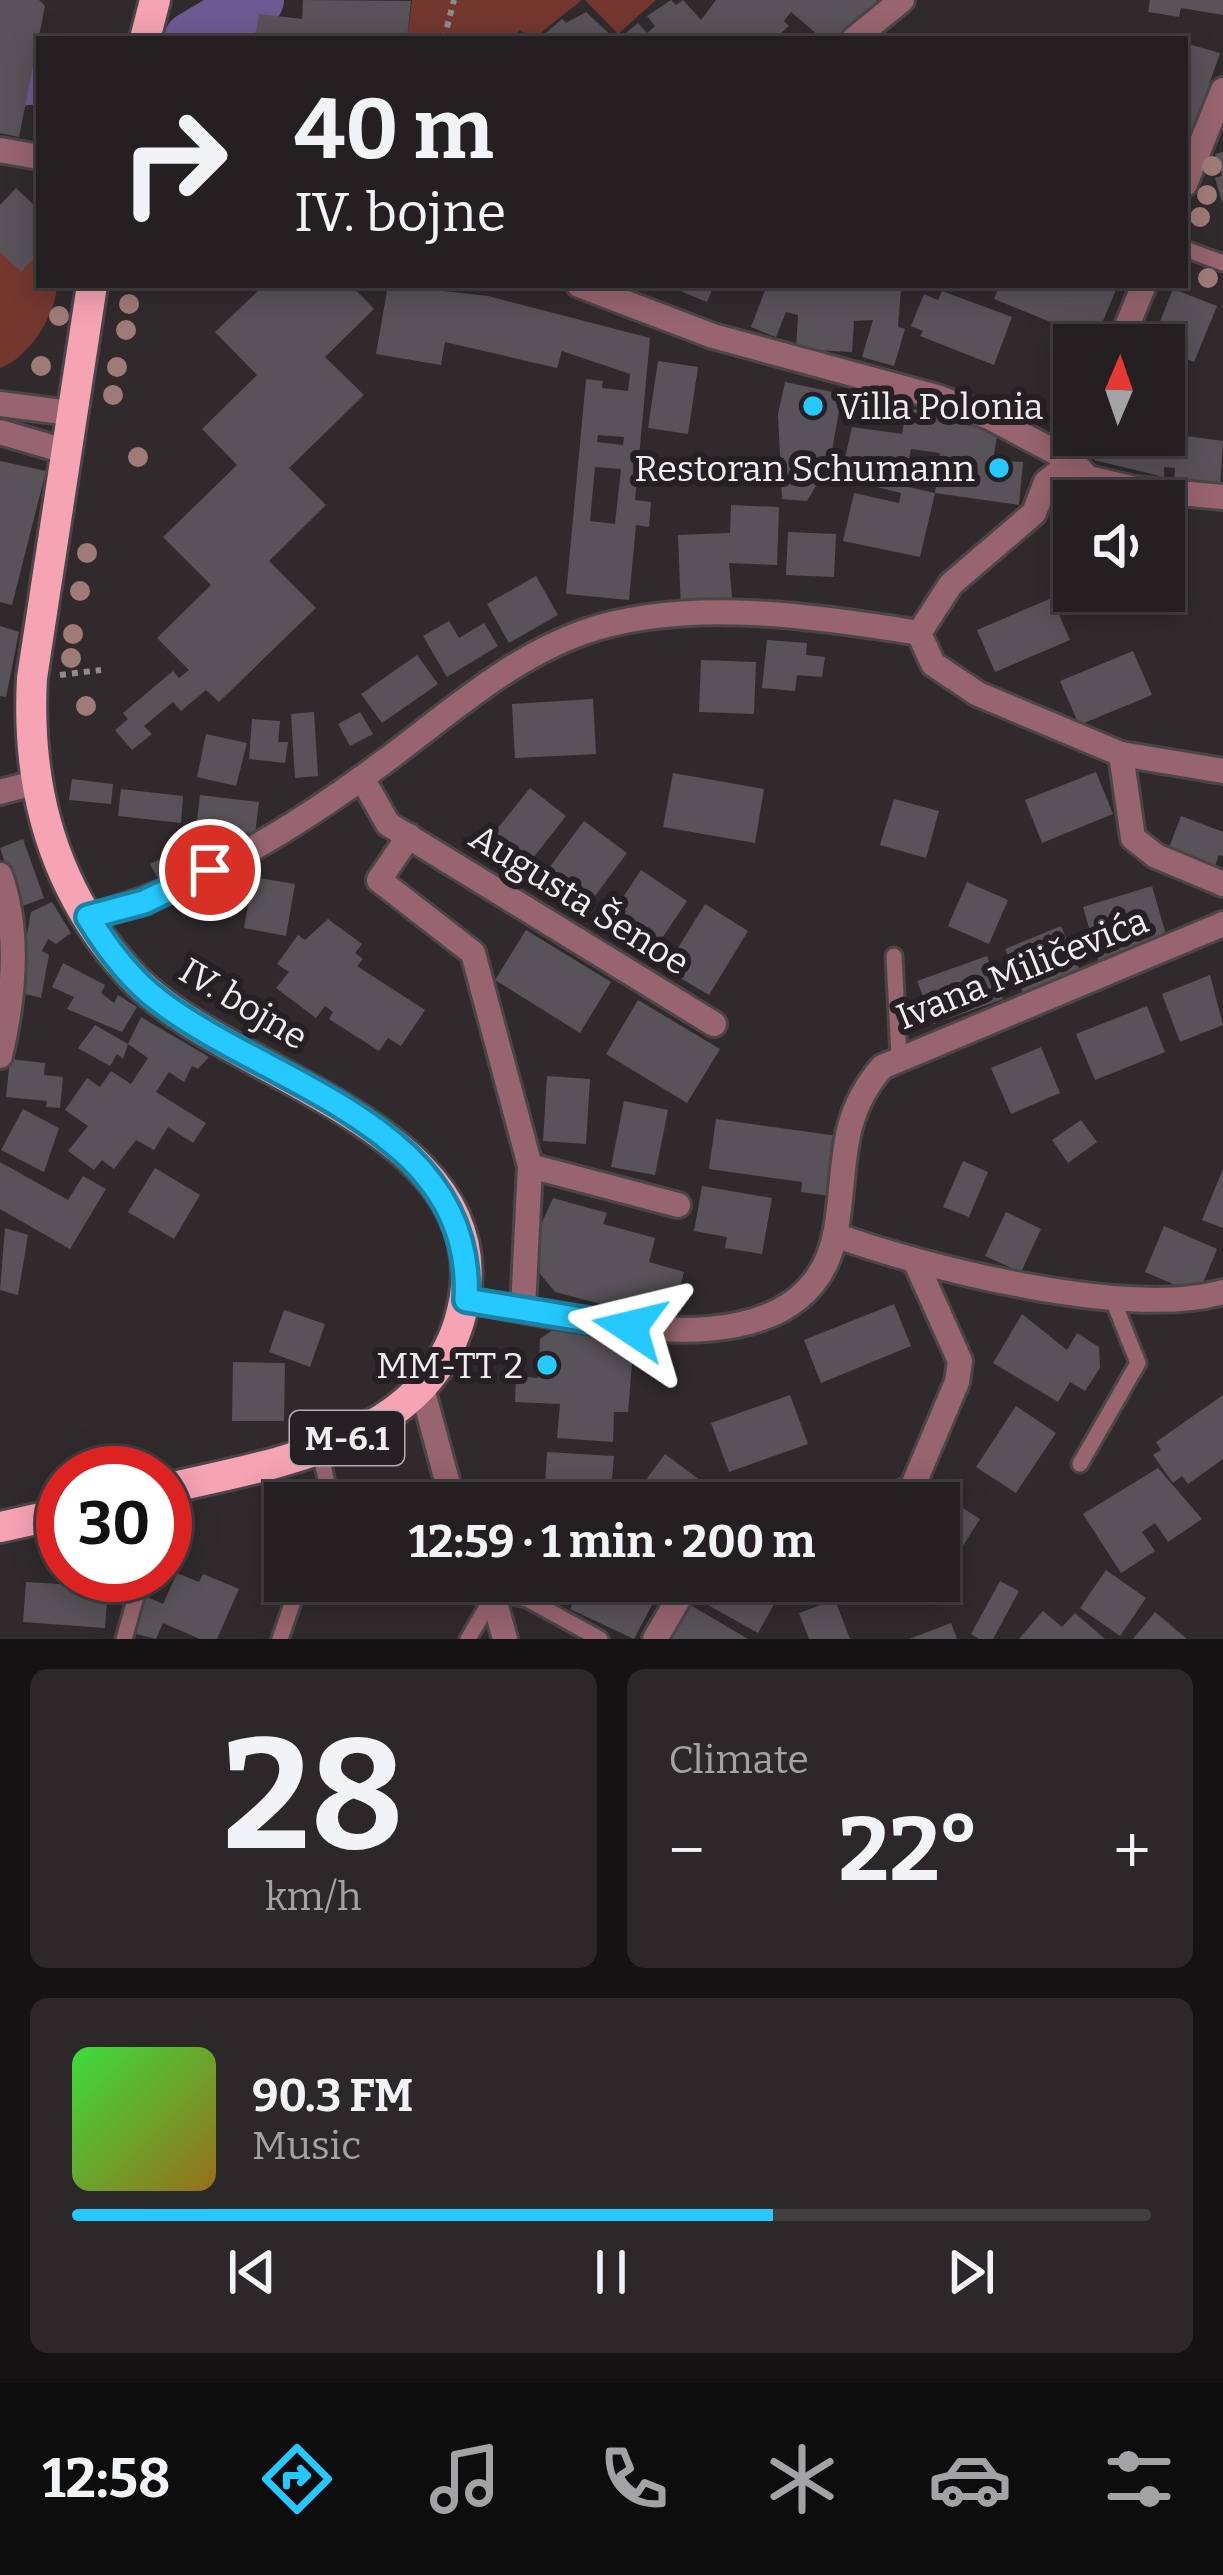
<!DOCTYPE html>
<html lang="en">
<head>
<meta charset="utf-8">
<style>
  :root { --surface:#242022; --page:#2c282a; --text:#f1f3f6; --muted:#a3a3a5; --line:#413e40; --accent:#25c9fe }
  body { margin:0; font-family:Bitter,serif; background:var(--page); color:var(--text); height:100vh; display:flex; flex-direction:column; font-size:45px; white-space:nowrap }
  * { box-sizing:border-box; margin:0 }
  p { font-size:39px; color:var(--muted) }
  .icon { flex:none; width:66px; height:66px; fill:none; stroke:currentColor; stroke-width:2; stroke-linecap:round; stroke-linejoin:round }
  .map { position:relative; height:1639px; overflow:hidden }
  .details { display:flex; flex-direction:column; gap:30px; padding:30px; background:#141213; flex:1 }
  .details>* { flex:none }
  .top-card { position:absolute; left:36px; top:36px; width:1152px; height:252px; border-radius:0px; box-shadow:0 6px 30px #0003,0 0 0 3px var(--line); background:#242022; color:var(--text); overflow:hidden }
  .needle { width:78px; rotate:2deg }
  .fabs { position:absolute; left:1053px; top:324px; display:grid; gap:24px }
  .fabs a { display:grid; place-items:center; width:132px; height:132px; border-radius:0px; background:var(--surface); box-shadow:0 6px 30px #0003,0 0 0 3px var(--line); font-size:60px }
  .speed { position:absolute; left:36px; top:1446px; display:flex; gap:24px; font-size:60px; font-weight:700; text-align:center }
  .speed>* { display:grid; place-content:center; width:156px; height:156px; border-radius:50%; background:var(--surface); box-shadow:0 6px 30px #0003,0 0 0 3px var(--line); line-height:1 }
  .speed .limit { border:18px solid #d22; background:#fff; color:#111 }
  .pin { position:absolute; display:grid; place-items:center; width:102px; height:102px; color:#fff; margin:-51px; border:6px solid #fff; border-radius:50%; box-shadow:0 3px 12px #0007 }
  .me { position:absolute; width:132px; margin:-66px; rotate:280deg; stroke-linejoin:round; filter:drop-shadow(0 0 9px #0008) }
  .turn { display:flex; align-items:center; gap:42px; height:252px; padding:0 60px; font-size:54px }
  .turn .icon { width:156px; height:156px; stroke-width:2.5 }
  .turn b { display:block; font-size:84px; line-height:102px }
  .big { font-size:90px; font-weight:700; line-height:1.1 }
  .details .tile { flex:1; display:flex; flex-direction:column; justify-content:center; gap:18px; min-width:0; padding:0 42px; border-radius:18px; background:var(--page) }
  .details .dial { align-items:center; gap:0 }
  .dial b { font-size:156px; line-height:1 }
  .song { display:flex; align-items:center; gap:36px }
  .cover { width:144px; height:144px; border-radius:18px; background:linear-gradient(135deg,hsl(120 70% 55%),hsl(40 70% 35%)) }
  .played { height:12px; border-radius:6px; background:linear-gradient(90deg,var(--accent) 65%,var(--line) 65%) }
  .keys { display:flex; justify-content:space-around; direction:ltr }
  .heat { display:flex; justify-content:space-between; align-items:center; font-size:66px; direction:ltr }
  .details .tiles { flex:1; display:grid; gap:30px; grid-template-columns:1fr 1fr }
  .tile:last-child { grid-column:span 2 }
  .trip { position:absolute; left:264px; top:1482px; width:696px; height:120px; border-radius:0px; background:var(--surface); box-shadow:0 6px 30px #0003,0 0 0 3px var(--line); font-weight:700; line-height:120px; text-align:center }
  .tabs { display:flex; height:192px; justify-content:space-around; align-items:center; background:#0e0d0e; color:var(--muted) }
  .tabs .icon { width:84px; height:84px }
  .tabs .selected { color:var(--accent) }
  .tabs b { font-size:54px; color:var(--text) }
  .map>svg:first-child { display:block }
  .green { fill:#73372e }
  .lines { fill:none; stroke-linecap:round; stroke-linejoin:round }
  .river { stroke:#6b5b93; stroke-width:54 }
  .building { fill:#585359; fill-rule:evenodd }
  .lane-casing { stroke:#4b4548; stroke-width:21 }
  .street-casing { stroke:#4b4548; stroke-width:30 }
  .primary-casing { stroke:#4b4548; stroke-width:36 }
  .path { stroke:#908b8d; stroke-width:6; stroke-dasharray:6 6; stroke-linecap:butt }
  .lane { stroke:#97646f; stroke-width:15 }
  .street { stroke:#97646f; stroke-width:24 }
  .primary { stroke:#f6a3b3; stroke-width:30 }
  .tree { fill:#9f7b77 }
  .route-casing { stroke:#1883a5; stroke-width:30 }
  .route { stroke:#25c9fe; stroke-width:21 }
  .poi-dot { fill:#25c9fe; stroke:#262024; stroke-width:4.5 }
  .labels { text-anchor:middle; stroke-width:12; stroke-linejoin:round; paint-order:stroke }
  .shield { fill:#262024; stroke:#b5b0b3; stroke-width:3 }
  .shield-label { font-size:33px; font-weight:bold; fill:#f2eef0 }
  .poi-label { font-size:36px; fill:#f2eef0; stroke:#262024; text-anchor:end }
  .street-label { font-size:36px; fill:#f2eef0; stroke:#262024 }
</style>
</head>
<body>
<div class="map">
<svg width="1223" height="1639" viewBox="0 0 1223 1639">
  <rect width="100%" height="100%" fill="#302a2d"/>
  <!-- green -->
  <g class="green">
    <path d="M412,0h170l-49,39 -13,-9 -11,9h-102z"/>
    <path d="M585,0h71l-38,34z"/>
    <path d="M259,14l-4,25h-50z"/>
    <path d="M0,252l39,1v32h18c-1,30 -28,73 -57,83z"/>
  </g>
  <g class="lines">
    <!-- river -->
    <g class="river">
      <path d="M191,39l66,-39"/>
      <path d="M0,81l39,-4"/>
    </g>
  </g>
  <!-- building -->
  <g class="building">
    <path d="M0,0h39l6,6 -26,131 -19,-4z"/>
    <path d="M303,0l108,1 -4,38h-152l4,-25 43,5z"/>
    <path d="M671,0l5,5 7,-5 18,20 15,-20h161l2,8 -37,31h-19l-32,-27 -7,9 5,5 -15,13h-62l-5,-5 -5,5h-69l-6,-7 11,-9 9,10 8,-7 -8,-10z"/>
    <path d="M1150,0h73v15l-42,-7 -2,9 -31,-5z"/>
    <path d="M586,12l29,27h-76l23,-20 4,4z"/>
    <path d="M1185,43l35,10 -35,101z"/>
    <path d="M1223,152v50h-1l-7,-24 7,-2 -7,-22z"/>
    <path d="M16,188l23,22v43l-18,19 -21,-20v-47z"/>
    <path d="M264,285h87l23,24 -49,48 39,38 -75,73 37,37 -57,56 47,47 -97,94 -13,-12 -25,21 -8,-9 -29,24 8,8 -20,16 -17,-20 13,-11 -5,-6 50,-42 6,7 10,-8 -32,-32 54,-53 -48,-48 74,-72 -35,-36 55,-54 -42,-43z"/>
    <path d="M388,285l100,11 162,42 -15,162 16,2 -2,25 -13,-2 -7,75 -63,-6 20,-215 17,2 -1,7 26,3 2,-17 -68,-23 -5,17 -112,-26 -4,23 -65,-11zM598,435l26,2 -1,8 -26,-3zM595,467l26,2 -6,55 -25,-3z"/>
    <path d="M666,285h48l-7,17z"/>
    <path d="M767,285l134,3 -3,39 7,2 -11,37 -32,-9 11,-37 -19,1 -2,31 -56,-3 2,-34 -12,-3 -10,25 -25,-10z"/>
    <path d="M1000,285h118l-23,55 -101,-41z"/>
    <path d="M1173,289l44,17 -23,56 -43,-18z"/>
    <path d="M942,291l70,26 -18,48 -74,-29 3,-5 -12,-5 13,-32 14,6z"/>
    <path d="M658,361l40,6 -10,67 -40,-6z"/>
    <path d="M1164,379l18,2 -3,44 -15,-1z"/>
    <path d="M785,382l57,12 -12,68 -23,39 -25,-2 -4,-85z"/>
    <path d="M906,408l40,6 -1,7 53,10 -5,29 30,2 -4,43 -84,-12 -15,64 -77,-16 11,-48 45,10 2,-10 -45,-11 1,-9 -15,-2 10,-44 50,7zM911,449l29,4 -5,40 -32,-7z"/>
    <path d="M1164,433l59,8 -3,47 -46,-6 1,-14 -11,-1v10l-70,-17 9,-25z"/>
    <path d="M0,461l46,10 -34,134 -12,-3z"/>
    <path d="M731,505l48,2 -2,58 -48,-2 4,45 -52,2 -3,-75 52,-2z"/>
    <path d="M1054,505l20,1v34l-22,-1z"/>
    <path d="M1164,508h5v8l9,1 -1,37 -13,-1z"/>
    <path d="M788,532l48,2 -2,43 -48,-2z"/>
    <path d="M536,576l22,39 -49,28 -22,-39z"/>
    <path d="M1052,598l18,42 -75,32 -18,-42z"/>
    <path d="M449,621l10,17 25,-15 14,23 -51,31 -24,-41z"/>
    <path d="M0,626l19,6 -13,65 -6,-1z"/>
    <path d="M767,640l40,3 -1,12 19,2 -3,20 -25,-2 -2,16 -33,-3z"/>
    <path d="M1133,651l19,44 -73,30 -19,-44z"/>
    <path d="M417,655l21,29 -56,39 -21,-29z"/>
    <path d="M701,660l55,2 -2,52 -55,-2z"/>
    <path d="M593,699l3,55 -81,4 -3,-54z"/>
    <path d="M314,712l4,64 -23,2 -4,-64z"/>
    <path d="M360,712l13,22 -23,12 -12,-22z"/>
    <path d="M252,719l28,2 -2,21h10l-3,21 -36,-4z"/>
    <path d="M206,734l41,9 -11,43 -39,-9z"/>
    <path d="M1096,772l17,42 -71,29 -17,-43z"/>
    <path d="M673,773l91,16 -9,54 -92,-16z"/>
    <path d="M72,779l41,5 -2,20 -42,-4z"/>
    <path d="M530,788l36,28 -44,56 -37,-28z"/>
    <path d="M121,789l62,7 -2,27 -63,-7z"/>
    <path d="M200,795l59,7 -4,32 -15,-2 -1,13 -44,-6z"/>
    <path d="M894,799l45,12 -13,47 -46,-13z"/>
    <path d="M1181,816l42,16v24l-4,-1 -6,16 -46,-18z"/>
    <path d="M584,821l43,32 -41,55 -43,-32z"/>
    <path d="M23,839l21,59 -24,9 -20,-59z"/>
    <path d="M188,846l9,19 -37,18 -10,-19z"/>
    <path d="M641,870l46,31 -39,58 -46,-30z"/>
    <path d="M253,877l42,7 -9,52 -42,-8z"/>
    <path d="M967,882l41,18 -19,44 -41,-18z"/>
    <path d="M1152,886l16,56 -69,20 -16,-55z"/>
    <path d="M52,902l19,31 -15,11 -8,-5 -6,12 7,4 -8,43 -24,-6 14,-80z"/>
    <path d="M705,904l43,27 -39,64 -44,-26z"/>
    <path d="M328,919l34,25 -7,9 8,6 -6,7 68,44 -24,36 -13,-8 -9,13 -50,-32 4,-7 -8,-6 -9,12 -40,-30 13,-16 -12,-8 21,-29 7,5z"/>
    <path d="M1061,926l18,43 -56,24 -18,-44z"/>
    <path d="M526,930l85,52 -31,51 -85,-53z"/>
    <path d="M987,956l16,43 -69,25 -17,-43z"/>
    <path d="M63,963l42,22 -4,8 13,10 4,-8 19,12 -15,25 -55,-23 7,-12 -22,-10z"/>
    <path d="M1210,975l13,50 -43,17 -18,-48z"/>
    <path d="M638,1000l82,49 -33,54 -81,-49z"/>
    <path d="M1147,1006l18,46 -70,28 -19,-46z"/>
    <path d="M141,1017l68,40 -11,12 -6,-3 -8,16 -15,-10 -13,20 50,31 -13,20 -25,-16 -14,23 -18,-10 -22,29 -12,-9 -8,10 -26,-19 20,-25 -23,-16 22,-32 13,9 11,-16 20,13 17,-26 -20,-14z"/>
    <path d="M95,1025l33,19 -5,15 -6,-5 -7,12 -32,-18z"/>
    <path d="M1041,1047l19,46 -49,21 -20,-46z"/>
    <path d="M10,1059l35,4 -1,12 19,2 -3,31 -14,-1 1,-6 -41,-4z"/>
    <path d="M547,1076l43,3 -4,65 -43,-3z"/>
    <path d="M624,1101l44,9 -13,65 -44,-8z"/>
    <path d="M23,1109l36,19 -15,44 -43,-22z"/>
    <path d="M716,1119l122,17 -8,60 -29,-4 1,-10 -93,-13z"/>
    <path d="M1081,1120l16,22 -29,21 -16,-23z"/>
    <path d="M963,1161l25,11 -19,45 -26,-10z"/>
    <path d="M0,1162l68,38 15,-24 23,13 -36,60 -70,-40z"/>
    <path d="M155,1168l45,27 -26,44 -46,-27z"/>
    <path d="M1223,1169v59l-21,-8z"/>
    <path d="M702,1186l70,12 -10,56 -37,-6 2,-11 -33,-6z"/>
    <path d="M553,1198l54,15 -4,11 52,14 -6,24 35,10 -9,33 -35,-10 -5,18 -80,-21 -19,-23 3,-40z"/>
    <path d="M1006,1212l35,17 -20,43 -36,-16z"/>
    <path d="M1164,1226l53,23 -19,46 -53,-23z"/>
    <path d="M5,1228l23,7 -10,60 -18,-5z"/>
    <path d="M894,1304l17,42 -90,37 -17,-43z"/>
    <path d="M284,1310l41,14 -15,43 -41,-15z"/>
    <path d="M1022,1314l45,36 10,-17 22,14 1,21 -15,23 -15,-9 -12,20 -65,-39z"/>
    <path d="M557,1327l77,13 -6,72h-14l-1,30 -56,-4 3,-34 -45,-2 1,-26 22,2 2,-39z"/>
    <path d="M233,1362l52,1 -1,58h-52z"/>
    <path d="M790,1395l18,49 -79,28 -18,-49z"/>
    <path d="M1223,1395v64l-35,25 -6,-8 -9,7 -20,-28 8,-5 -5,-8z"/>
    <path d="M1016,1406l40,27 -40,60 -40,-26z"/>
    <path d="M547,1452l67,4 -4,47h-66z"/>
    <path d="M665,1454l39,29 -15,20h-37l-15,-11z"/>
    <path d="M1158,1468l44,51 -34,23 -13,-19 -13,9 13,19 -34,22 -38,-59z"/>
    <path d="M933,1489l47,30 -37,58 -4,-74h-15z"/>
    <path d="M369,1494l29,7v2h-32z"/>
    <path d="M1106,1570l40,28 -26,38 -40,-28z"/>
    <path d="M177,1573l22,9 4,-8 36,15 -22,50h-17l-37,-16 -7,16 -27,-7 16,-36 18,8z"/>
    <path d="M585,1581h32l37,20 -20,38 -64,-30z"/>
    <path d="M710,1581h51l20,11 -23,41 -59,-33z"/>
    <path d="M1000,1581l19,10 -26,48h-14l-8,-5z"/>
    <path d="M26,1582l82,5 -3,41 -82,-6z"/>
    <path d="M835,1600l15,39h-41l-10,-26z"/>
    <path d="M687,1603l61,36h-82z"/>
    <path d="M1043,1611l19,16 13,-14 30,26h-86z"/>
    <path d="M1155,1612l32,27h-54z"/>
    <path d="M951,1623l6,16h-48z"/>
  </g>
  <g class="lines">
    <defs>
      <g id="lane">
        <path d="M1185,249l38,14"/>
        <path d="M894,956l5,100"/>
        <path d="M320,1452l7,31 -5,20"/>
        <path d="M1080,1464l58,-101 -27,-68"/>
        <path d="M124,1639l18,-64"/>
        <path d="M280,1639l20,-58"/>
        <path d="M468,1639l27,-46 32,6 73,40"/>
      </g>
      <g id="street">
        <path d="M854,39l48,-39"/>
        <path d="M0,150l39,7"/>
        <path d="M1185,184l38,-94"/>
        <path d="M579,285l134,51 224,61 52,20 83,44 16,17 47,11 88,8"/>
        <path d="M1119,345l25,-60"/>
        <path d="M0,404l70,9"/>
        <path d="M0,432l65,19"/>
        <path d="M1082,435l-10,26 -26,21 -12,31 -83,71 -32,49 14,31 45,30 143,60 102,17"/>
        <path d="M1121,754l12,84 23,18 67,28"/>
        <path d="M362,778l26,46 326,200"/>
        <path d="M0,792l34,-9"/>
        <path d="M409,836l-30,44 94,73 57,213 -7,142"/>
        <path d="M0,875c20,57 14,122 0,181"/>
        <path d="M88,917c108,-28 207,-89 297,-156 62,-46 125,-103 199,-129 102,-35 231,-16 335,1"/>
        <path d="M530,1166l148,39"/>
        <path d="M835,1235c94,34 293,84 388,57"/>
        <path d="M466,1300c103,15 342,88 370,-70 11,-64 1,-111 46,-163l341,-143"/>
        <path d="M422,1388l31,115"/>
        <path d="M877,1503l35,-15 45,-106 3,-21 -43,-96"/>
        <path d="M489,1581l16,58"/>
        <path d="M655,1639l34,-58"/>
      </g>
      <g id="primary">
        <path d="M145,39l10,-39"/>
        <path d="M92,285l-60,393c-6,111 21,211 97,295 96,107 389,154 330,349 -37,122 -188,142 -294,167"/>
        <path d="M0,1527l63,-14"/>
      </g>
    </defs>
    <!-- lane casing -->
    <use href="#lane" class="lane-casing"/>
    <!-- street casing -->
    <use href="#street" class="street-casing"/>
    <!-- primary casing -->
    <use href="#primary" class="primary-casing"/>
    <!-- path -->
    <g class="path">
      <path d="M444,39l10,-39"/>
      <path d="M60,675l41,-5"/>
    </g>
    <!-- lane -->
    <use href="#lane" class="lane"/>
    <!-- street -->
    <use href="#street" class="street"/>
    <!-- primary -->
    <use href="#primary" class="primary"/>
  </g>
  <!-- trees -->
  <g class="tree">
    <circle cx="1212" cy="166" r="10"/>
    <circle cx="1207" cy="195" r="10"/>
    <circle cx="1200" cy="217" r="10"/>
    <circle cx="1208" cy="278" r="10"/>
    <circle cx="129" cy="304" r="10"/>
    <circle cx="59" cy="316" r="10"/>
    <circle cx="126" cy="330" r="10"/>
    <circle cx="41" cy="366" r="10"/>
    <circle cx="117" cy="367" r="10"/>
    <circle cx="113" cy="395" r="10"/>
    <circle cx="138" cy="457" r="10"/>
    <circle cx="87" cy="553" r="10"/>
    <circle cx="80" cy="591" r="10"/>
    <circle cx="73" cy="634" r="10"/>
    <circle cx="71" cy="658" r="10"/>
    <circle cx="86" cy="706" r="10"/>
  </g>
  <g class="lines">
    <defs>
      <path id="route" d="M210,870l-66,32 -56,15c19,31 41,61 70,83 112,86 318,126 308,300l164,27"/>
    </defs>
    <!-- route casing -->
    <use href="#route" class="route-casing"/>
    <!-- route -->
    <use href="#route" class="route"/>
  </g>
  <!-- markers -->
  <g class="poi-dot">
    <circle cx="813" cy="406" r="12"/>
    <circle cx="999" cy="468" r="12"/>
    <circle cx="547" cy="1365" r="12"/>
  </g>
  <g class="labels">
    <!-- shield labels -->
    <rect class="shield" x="290" y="1411" width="114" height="54" rx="9"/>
    <g class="shield-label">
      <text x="347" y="1450">M-6.1</text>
    </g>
    <!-- poi labels -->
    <g class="poi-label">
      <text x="837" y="419" text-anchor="start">Villa Polonia</text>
      <text x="975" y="481">Restoran Schumann</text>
      <text x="523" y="1378">MM-TT 2</text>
    </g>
    <!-- street labels -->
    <g class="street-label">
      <text transform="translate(580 899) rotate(32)" y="13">Augusta Šenoe</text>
      <text transform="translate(1022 968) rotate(-22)" y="13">Ivana Miličevića</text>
      <text transform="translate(244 1003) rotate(31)" y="13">IV. bojne</text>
    </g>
  </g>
</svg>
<div class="fabs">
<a><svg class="needle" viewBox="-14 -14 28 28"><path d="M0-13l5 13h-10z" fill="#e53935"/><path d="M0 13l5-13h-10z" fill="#a3a3a5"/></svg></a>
<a><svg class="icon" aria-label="sound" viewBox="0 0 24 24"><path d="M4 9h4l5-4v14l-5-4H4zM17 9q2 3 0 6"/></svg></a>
</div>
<div class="speed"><div class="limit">30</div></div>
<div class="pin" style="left:210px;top:870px;background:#d93025"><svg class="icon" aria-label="arrive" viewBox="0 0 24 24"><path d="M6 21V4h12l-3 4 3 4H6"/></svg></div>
<svg class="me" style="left:630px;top:1327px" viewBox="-20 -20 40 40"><path d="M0-17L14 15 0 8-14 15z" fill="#25c9fe" stroke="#fff" stroke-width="4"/></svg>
<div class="trip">12:59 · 1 min · 200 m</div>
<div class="top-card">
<div class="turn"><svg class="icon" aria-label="right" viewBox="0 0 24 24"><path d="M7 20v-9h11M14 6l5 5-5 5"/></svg><div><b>40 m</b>IV. bojne</div></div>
</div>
</div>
<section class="details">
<div class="tiles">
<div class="tile dial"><b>28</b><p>km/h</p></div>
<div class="tile"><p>Climate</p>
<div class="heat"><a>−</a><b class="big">22°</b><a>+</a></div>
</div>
<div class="tile">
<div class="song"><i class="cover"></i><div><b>90.3 FM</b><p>Music</p></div></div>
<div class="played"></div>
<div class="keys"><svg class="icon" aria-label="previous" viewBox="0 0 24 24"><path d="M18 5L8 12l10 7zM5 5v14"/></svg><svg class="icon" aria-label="pause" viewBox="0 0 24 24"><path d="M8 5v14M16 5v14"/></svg><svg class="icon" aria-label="next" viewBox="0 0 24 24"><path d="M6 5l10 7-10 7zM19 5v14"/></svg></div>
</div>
</div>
</section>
<nav class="tabs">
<b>12:58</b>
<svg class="icon selected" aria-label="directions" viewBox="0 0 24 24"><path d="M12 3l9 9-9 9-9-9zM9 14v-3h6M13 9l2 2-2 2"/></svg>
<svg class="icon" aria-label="music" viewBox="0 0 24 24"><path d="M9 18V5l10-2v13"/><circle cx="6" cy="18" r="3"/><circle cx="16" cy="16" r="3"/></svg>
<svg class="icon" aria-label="phone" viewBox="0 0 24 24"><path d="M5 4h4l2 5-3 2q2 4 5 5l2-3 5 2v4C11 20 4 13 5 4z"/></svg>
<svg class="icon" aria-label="climate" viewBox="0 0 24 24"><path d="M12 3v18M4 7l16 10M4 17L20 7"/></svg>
<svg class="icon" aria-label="car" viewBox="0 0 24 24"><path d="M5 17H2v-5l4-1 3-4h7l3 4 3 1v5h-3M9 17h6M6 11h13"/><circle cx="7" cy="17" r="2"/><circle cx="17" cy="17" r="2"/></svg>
<svg class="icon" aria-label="filters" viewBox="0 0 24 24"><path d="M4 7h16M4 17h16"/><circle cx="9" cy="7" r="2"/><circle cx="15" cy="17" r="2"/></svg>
</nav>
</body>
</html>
